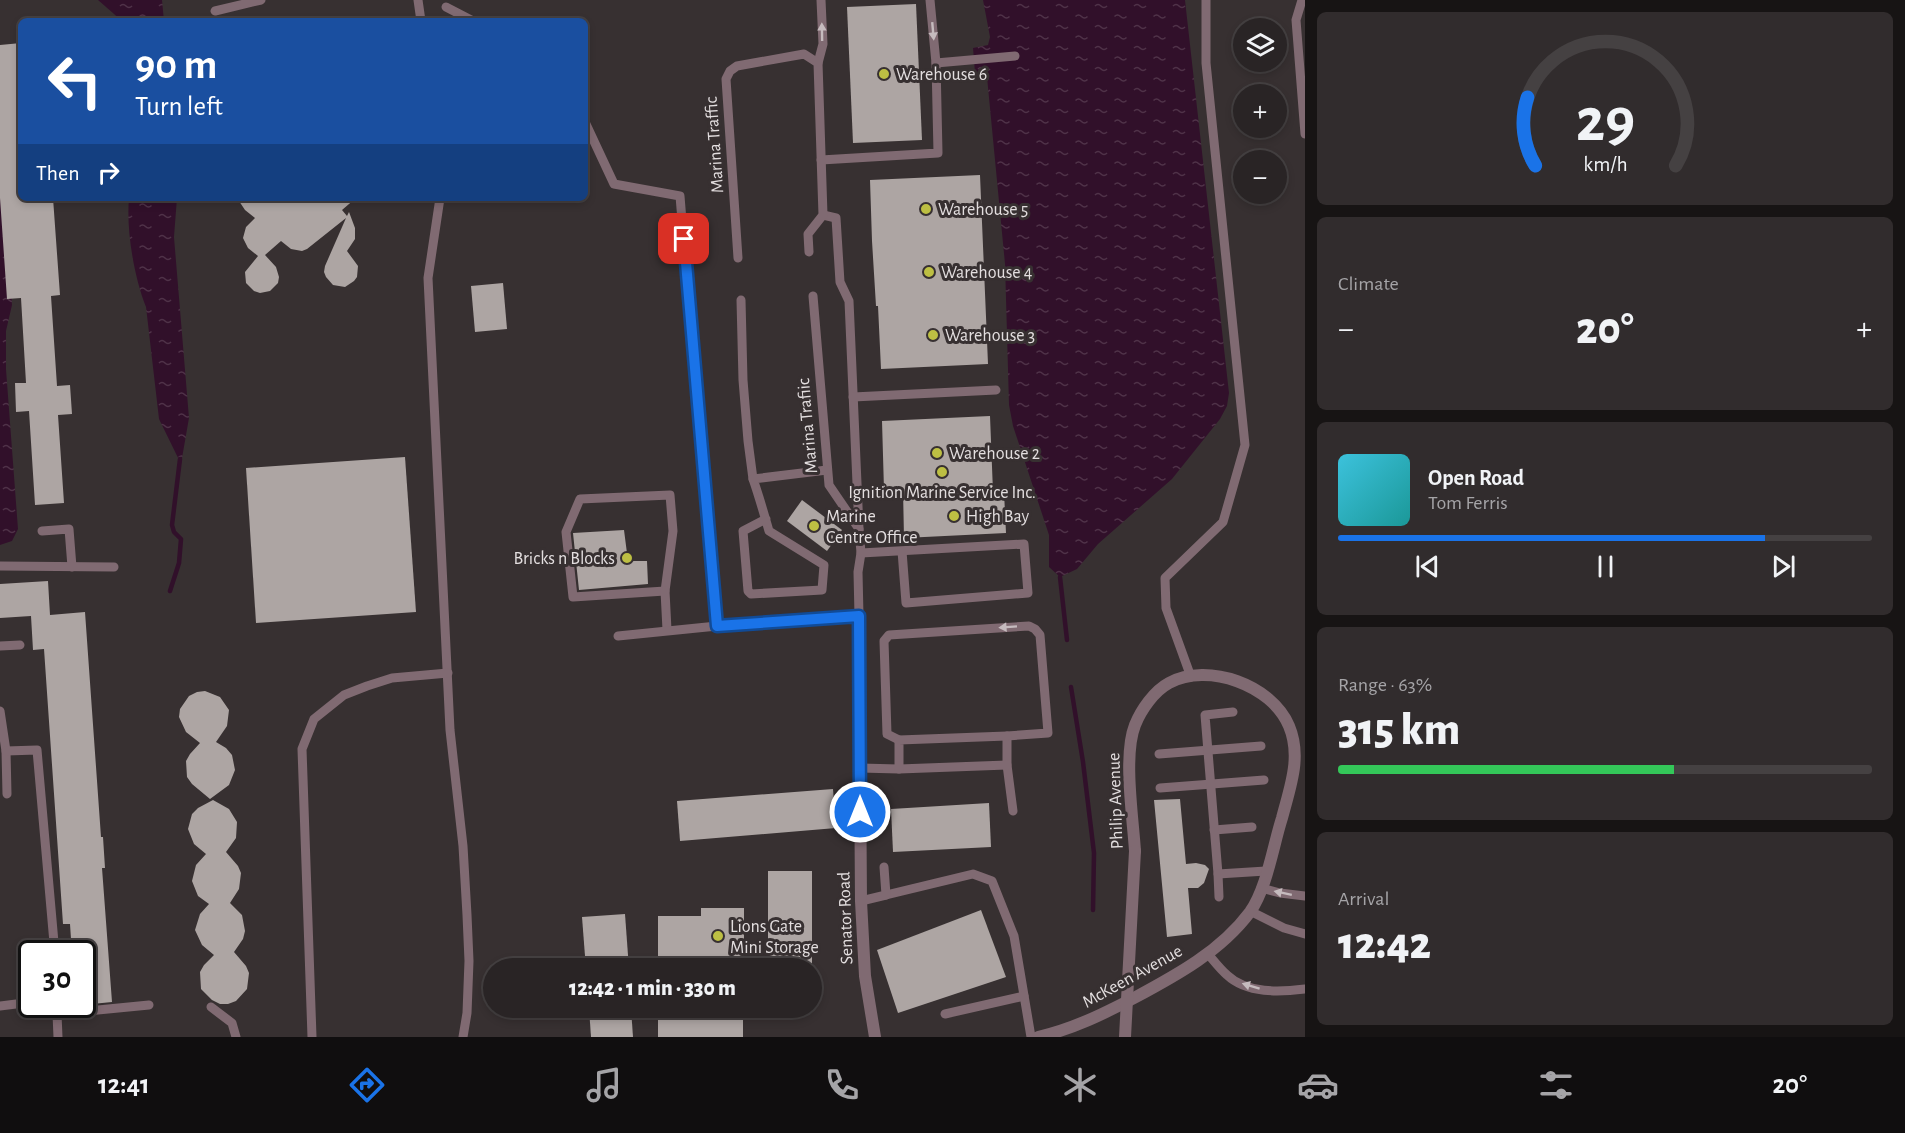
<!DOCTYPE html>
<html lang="en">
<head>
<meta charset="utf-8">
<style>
  :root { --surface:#292425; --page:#312c2d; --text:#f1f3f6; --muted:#a5a4a7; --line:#454142; --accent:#1a73e8 }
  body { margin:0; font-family:"Alegreya Sans",sans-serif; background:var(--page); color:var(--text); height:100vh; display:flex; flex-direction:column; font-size:22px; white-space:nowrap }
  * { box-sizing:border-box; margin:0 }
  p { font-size:20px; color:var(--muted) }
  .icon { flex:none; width:33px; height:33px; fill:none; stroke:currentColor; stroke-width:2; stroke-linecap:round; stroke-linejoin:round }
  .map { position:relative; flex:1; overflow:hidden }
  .sheet { display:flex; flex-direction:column; gap:12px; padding:12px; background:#171414; width:600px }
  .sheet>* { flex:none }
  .banner { position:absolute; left:18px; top:18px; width:570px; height:183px; border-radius:9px; box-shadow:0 3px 9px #0003,0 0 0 2px var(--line); background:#1a4fa0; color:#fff; overflow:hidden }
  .controls { position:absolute; left:1233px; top:18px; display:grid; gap:12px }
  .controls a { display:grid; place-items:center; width:54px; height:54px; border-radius:50%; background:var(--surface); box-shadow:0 3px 9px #0003,0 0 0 2px var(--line); font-size:30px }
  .speed { position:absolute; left:18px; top:940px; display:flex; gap:12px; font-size:30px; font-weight:700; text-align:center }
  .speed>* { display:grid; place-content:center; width:78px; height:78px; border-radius:50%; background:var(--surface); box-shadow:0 3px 9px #0003,0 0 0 2px var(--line); line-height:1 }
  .speed .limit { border:3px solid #111; border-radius:9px; background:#fff; color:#111 }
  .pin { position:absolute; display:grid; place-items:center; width:51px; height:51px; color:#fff; margin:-26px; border-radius:12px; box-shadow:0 3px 9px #0006 }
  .me { position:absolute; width:66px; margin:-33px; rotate:0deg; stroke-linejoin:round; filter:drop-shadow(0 0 4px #0008) }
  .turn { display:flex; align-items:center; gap:21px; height:126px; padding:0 18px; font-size:27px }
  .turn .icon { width:78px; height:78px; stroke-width:2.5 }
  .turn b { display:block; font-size:42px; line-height:51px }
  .then { display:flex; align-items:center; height:57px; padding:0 18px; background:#0003; gap:12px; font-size:22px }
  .big { font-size:45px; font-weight:800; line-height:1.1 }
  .sheet .widget { flex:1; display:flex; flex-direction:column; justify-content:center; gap:9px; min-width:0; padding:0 21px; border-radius:9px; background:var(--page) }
  .sheet .dial { align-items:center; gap:0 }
  .dial svg { height:156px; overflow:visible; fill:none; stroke:var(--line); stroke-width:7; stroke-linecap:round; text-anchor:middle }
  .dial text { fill:var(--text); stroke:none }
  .song { display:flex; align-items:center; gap:18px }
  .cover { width:72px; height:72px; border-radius:9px; background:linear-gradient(135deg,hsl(190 70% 55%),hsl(180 70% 35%)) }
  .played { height:6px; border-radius:3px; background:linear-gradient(90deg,var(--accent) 80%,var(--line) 80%) }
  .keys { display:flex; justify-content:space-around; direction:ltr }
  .heat { display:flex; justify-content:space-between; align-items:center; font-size:33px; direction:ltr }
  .charge { height:9px; border-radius:4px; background:linear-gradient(90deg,#34c759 63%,var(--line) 0) }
  .trip { position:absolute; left:483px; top:958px; width:339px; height:60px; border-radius:30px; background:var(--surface); box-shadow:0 3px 9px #0003,0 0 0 2px var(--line); font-weight:800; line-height:60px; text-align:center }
  .dock { display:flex; height:96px; justify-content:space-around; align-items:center; background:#100e0f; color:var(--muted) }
  .dock .icon { width:42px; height:42px }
  .dock .active { color:var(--accent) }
  .dock b { font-size:27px; color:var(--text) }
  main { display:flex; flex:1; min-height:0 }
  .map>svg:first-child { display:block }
  .water { fill:url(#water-ripples) }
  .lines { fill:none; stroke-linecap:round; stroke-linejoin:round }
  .stream { stroke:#31102a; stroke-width:4.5 }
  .building { fill:#ada5a3 }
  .lane { stroke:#806a72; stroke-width:9 }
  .street { stroke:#806a72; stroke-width:12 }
  .street-bridge { stroke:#806a72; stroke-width:12 }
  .oneway { fill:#c5bbbe }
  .route-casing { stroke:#114b97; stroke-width:15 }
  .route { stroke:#1a73e8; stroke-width:10 }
  .poi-dot { fill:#bdbf43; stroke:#373031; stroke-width:2 }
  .labels { text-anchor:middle; stroke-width:6; stroke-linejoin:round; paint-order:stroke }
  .poi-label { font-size:18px; fill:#e3dedf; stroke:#373031; text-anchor:start }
  .street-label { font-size:18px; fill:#e3dedf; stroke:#373031 }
</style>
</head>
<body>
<main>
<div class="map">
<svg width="1305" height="1037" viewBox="0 0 1305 1037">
  <defs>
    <pattern id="water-ripples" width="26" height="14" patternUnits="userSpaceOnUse" patternTransform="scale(1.5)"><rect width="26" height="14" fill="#31102a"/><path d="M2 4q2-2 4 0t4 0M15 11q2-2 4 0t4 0" fill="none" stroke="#4f3248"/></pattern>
  </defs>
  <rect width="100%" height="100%" fill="#373031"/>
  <!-- water -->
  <g class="water">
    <path d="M98,0h64l2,21h-42z"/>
    <path d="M983,0h202l44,393 -2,13 -7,13 -48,60 -74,65 -21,25 -17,8 -11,-10v-32l-36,-109 -4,-21 -4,-141 -18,-187 -5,-3 -7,-1 -2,-25 15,-3 2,-8z"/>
    <path d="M0,107l12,198 -6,26v38l12,160 -6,12 -12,4z"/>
    <path d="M129,198h48l-3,39 15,181 -8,46 -22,-45 -13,-112c-12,-30 -20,-77 -17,-109z"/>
  </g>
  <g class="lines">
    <!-- stream -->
    <g class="stream">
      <path d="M1060,577l7,63"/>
      <path d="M170,591l9,-28 2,-24 -7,-7 -2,-7 8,-66"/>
      <path d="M1071,687l12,75 11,91 -1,57"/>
    </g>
  </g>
  <!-- building -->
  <g class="building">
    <path d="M916,4l6,136 -69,3 -6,-136z"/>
    <path d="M21,43v155h32l7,97 -9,1 6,90 13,-1 2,29 -14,1 6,88 -29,2 -6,-94 -13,1 -1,-29h11l-5,-85 -14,1 -7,-101v-153z"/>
    <path d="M980,175l8,189 -107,5 -3,-63h-2l-4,-65 -2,-61z"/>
    <path d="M237,198h119l-14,12 5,6 2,-4 6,16v11l-8,12 11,15 -1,11 -3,4 -9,6 -12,-2 -7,-8 -2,-5 1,-6 21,-48 -39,31 -5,2 -11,-2 -10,-8 -16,14 11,12 3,10 -1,6 -8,8 -10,2 -6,-2 -8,-8 -1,-11 13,-16 -10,-8 -5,-10 3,-11 9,-9 -10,-8z"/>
    <path d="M503,283l4,46 -32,3 -4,-46z"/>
    <path d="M990,416l3,76h11l2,41 -102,5 -1,-49 -19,1 -2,-69z"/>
    <path d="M405,457l11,155 -160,11 -10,-155z"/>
    <path d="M802,500l40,30 -15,21 -40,-30z"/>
    <path d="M624,530l4,31h19l1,23 -69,6 -6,-57z"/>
    <path d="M48,581l2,34 35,-3 16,225h2l2,31h-3l10,134 -30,3v-51h-10l-2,-30h-7l-19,-275 -11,1 -2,-34 -31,2v-34z"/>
    <path d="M205,691l15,6 9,13 -2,16 -11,16 10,6 6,7 3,15 -6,15 -19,14 -18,-15 -5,-7 -1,-16 4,-7 10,-11 -14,-11 -7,-15 1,-8 9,-13 8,-4z"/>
    <path d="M833,789l3,39 -156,13 -3,-40z"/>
    <path d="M1180,799l6,65 10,-1 9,2 4,4 -5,14 -6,5h-10l4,46 -25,3 -13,-137z"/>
    <path d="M213,800l16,9 8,13 -1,16 -10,14 12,14 3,7 -2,16 -9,14 12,12 3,16 -2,8 -9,13 12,14 3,7 -2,16 -11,12 -8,3h-8l-8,-4 -11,-11 -1,-17 4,-7 10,-10 -12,-10 -7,-15 5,-16 9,-10 -11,-8 -6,-15 4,-16 10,-11 -12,-10 -6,-15 4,-15 6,-6z"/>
    <path d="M989,803l2,44 -98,5 -2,-43z"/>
    <rect x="768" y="871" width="44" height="98"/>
    <path d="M701,908h43v61h-86v-53h43z"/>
    <path d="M981,910l25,67 -108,36 -21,-63z"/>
    <path d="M625,914l4,55h-43l-4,-52z"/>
    <path d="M589,1008h42l2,29h-42z"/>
    <rect x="658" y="1008" width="85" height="29"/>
  </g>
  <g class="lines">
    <!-- lane -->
    <g class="lane">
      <path d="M418,0l3,21"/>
      <path d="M930,0l6,63"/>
      <path d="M1302,0l-6,20 9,114"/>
      <path d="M446,7l27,14"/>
      <path d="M215,11l46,-11"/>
      <path d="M818,63l5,-19 -2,-44"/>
      <path d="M585,122l29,62 66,12 27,333 10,97 142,-10 -1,-44 3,-19 -2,-24 -30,-44 -16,-189"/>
      <path d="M821,160l117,-7 -2,-90 79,-7"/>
      <path d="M440,198l-12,80 22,452 13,116 4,69 2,46 -2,52 -4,24"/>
      <path d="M823,215l13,3 4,64 9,19 10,228"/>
      <path d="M738,258l-12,-179 4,-8 7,-5 67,-12 14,9 5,152 -15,19 1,18"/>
      <path d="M741,300l2,80 5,61 5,38"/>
      <path d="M853,397l143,-7"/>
      <path d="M670,495l3,36 -8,60 -92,6 -7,-65 14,-33z"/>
      <path d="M766,519l-23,12 5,60 3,3 71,-4 2,-25 -55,-34c-5,-17 -10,-35 -16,-52l74,-9"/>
      <path d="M42,531l27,-2 3,38"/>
      <path d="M861,553l163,-9 4,49 -122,10 -4,-52"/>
      <path d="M0,566l114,1"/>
      <path d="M665,591l2,39"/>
      <path d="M618,636l99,-10"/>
      <path d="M0,646l20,-1"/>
      <path d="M1191,677l-25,-69 -1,-30 58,-56 22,-77 -39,-382v-63"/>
      <path d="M0,711l6,40 1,43"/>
      <path d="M899,740l-12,-6 -3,-93 5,-6 140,-9 6,3 5,6 8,98 -41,3v29l6,46"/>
      <path d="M6,751l31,-1 18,204"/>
      <path d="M1159,754l102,-8"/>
      <path d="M860,768l39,1 108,-4"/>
      <path d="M899,769v-29l108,-4"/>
      <path d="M1160,788l104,-8"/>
      <path d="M1214,830l38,-3"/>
      <path d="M1218,874l-13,-159 28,-3"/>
      <path d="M1261,888l19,5 25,3"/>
      <path d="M886,895l87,-21 19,7 22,55 17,101"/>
      <path d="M1219,897l-1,-23 48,-3"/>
      <path d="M861,901l25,-6 -2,-28"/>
      <path d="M1250,911l34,17 21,6"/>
      <path d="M1208,954c6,7 12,15 19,21 20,19 53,17 78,14"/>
      <path d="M51,1005l6,9 1,23"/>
      <path d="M0,1006l32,-4"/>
      <path d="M211,1007l21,16 4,14"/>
      <path d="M57,1014l92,-9"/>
      <path d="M945,1014l79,-18"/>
      <path d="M312,1037l-10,-288 12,-30 30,-24 23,-9 25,-8 56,-5"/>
    </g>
    <!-- street -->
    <g class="street">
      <path d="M859,616l2,285 4,75 10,61"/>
      <path d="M1038,1037c35,-8 65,-23 96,-39 43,-23 87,-47 116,-86 17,-24 23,-66 32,-94 8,-31 20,-61 7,-92 -17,-41 -81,-64 -120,-43 -15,8 -28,27 -34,42 -12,30 -2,93 0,126"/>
    </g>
    <!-- street-bridge -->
    <path class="street-bridge" d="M1125,1037l10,-186"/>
  </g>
  <!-- one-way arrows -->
  <defs><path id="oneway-solid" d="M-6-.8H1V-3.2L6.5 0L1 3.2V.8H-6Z" transform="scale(1.5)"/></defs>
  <g class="oneway">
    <use href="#oneway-solid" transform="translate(933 31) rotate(85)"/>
    <use href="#oneway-solid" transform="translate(822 32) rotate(-91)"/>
    <use href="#oneway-solid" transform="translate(1008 627) rotate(176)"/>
    <use href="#oneway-solid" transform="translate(1283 893) rotate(-168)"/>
    <use href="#oneway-solid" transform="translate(1251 986) rotate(-163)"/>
  </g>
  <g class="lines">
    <defs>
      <path id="route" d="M684,239l33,387 142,-10 1,196"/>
    </defs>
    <!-- route casing -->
    <use href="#route" class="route-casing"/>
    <!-- route -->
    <use href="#route" class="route"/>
  </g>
  <!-- markers -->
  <g class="poi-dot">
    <circle cx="884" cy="74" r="6"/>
    <circle cx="926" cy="209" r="6"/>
    <circle cx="929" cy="272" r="6"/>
    <circle cx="933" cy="335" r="6"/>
    <circle cx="937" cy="453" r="6"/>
    <circle cx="942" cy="472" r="6"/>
    <circle cx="954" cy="516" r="6"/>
    <circle cx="814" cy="526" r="6"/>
    <circle cx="627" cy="558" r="6"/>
    <circle cx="718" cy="936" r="6"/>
  </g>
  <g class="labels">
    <!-- poi labels -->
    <g class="poi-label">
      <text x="896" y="80">Warehouse 6</text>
      <text x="938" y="215">Warehouse 5</text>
      <text x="941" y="278">Warehouse 4</text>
      <text x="945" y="341">Warehouse 3</text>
      <text x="949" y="459">Warehouse 2</text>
      <text x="942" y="498" text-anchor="middle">Ignition Marine Service Inc.</text>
      <text x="826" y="522">Marine<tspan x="826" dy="21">Centre Office</tspan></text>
      <text x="966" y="522">High Bay</text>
      <text x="615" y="564" text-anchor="end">Bricks n Blocks</text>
      <text x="730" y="932">Lions Gate<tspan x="730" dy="21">Mini Storage</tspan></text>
    </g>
    <!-- street labels -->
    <g class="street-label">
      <text transform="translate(714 145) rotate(-94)" y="6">Marina Traffic</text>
      <text transform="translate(807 426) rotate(-95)" y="6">Marina Trafiic</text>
      <text transform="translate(1115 801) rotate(-92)" y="6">Philip Avenue</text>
      <text transform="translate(845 918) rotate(-92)" y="6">Senator Road</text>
      <text transform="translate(1132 976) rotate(-29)" y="6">McKeen Avenue</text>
    </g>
  </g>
</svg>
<div class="controls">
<a><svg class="icon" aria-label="layers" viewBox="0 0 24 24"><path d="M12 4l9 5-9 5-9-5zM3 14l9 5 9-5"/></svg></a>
<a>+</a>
<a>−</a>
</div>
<div class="speed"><div class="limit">30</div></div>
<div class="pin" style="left:684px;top:239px;background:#d93025"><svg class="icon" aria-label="arrive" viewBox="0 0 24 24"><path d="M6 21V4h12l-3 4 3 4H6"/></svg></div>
<svg class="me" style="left:860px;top:812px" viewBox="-20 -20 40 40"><circle r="17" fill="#1a73e8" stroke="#fff" stroke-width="3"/><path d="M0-11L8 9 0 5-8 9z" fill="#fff"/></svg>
<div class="trip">12:42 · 1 min · 330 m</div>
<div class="banner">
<div class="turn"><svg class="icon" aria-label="left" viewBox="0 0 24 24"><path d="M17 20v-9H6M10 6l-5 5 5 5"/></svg><div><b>90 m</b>Turn left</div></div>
<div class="then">Then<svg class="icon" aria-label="right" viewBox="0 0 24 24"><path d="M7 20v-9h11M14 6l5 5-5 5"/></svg></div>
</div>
</div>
<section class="sheet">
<div class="widget dial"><svg viewBox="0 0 100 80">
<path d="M14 69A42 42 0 1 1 86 69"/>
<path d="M14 69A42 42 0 0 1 10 34" stroke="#1a73e8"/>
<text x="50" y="56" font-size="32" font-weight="700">29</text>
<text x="50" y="72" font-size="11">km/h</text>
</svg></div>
<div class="widget"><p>Climate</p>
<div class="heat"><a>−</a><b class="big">20°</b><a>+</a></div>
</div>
<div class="widget">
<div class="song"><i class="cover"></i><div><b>Open Road</b><p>Tom Ferris</p></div></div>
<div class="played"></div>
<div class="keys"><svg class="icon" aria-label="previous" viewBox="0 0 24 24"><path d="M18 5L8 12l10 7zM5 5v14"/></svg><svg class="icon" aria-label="pause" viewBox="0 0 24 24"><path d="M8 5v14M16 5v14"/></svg><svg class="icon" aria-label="next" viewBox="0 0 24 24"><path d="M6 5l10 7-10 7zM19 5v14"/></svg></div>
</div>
<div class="widget"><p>Range · 63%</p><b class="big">315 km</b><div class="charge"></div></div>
<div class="widget"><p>Arrival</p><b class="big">12:42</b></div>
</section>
</main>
<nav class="dock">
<b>12:41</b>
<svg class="icon active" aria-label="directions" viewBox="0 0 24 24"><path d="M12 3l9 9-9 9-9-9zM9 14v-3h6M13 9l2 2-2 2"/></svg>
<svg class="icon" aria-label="music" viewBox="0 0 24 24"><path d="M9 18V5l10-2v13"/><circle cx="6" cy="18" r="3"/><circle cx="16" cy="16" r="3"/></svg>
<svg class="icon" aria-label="phone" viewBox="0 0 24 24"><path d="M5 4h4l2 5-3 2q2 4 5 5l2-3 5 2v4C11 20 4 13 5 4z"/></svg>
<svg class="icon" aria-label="climate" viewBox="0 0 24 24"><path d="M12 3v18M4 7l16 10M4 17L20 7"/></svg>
<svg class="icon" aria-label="car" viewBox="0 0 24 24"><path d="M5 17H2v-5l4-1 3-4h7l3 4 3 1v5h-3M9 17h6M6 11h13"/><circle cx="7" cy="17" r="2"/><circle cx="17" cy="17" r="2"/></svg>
<svg class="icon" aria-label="filters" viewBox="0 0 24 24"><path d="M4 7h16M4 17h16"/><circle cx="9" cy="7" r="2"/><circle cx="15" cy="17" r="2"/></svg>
<b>20°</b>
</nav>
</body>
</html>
